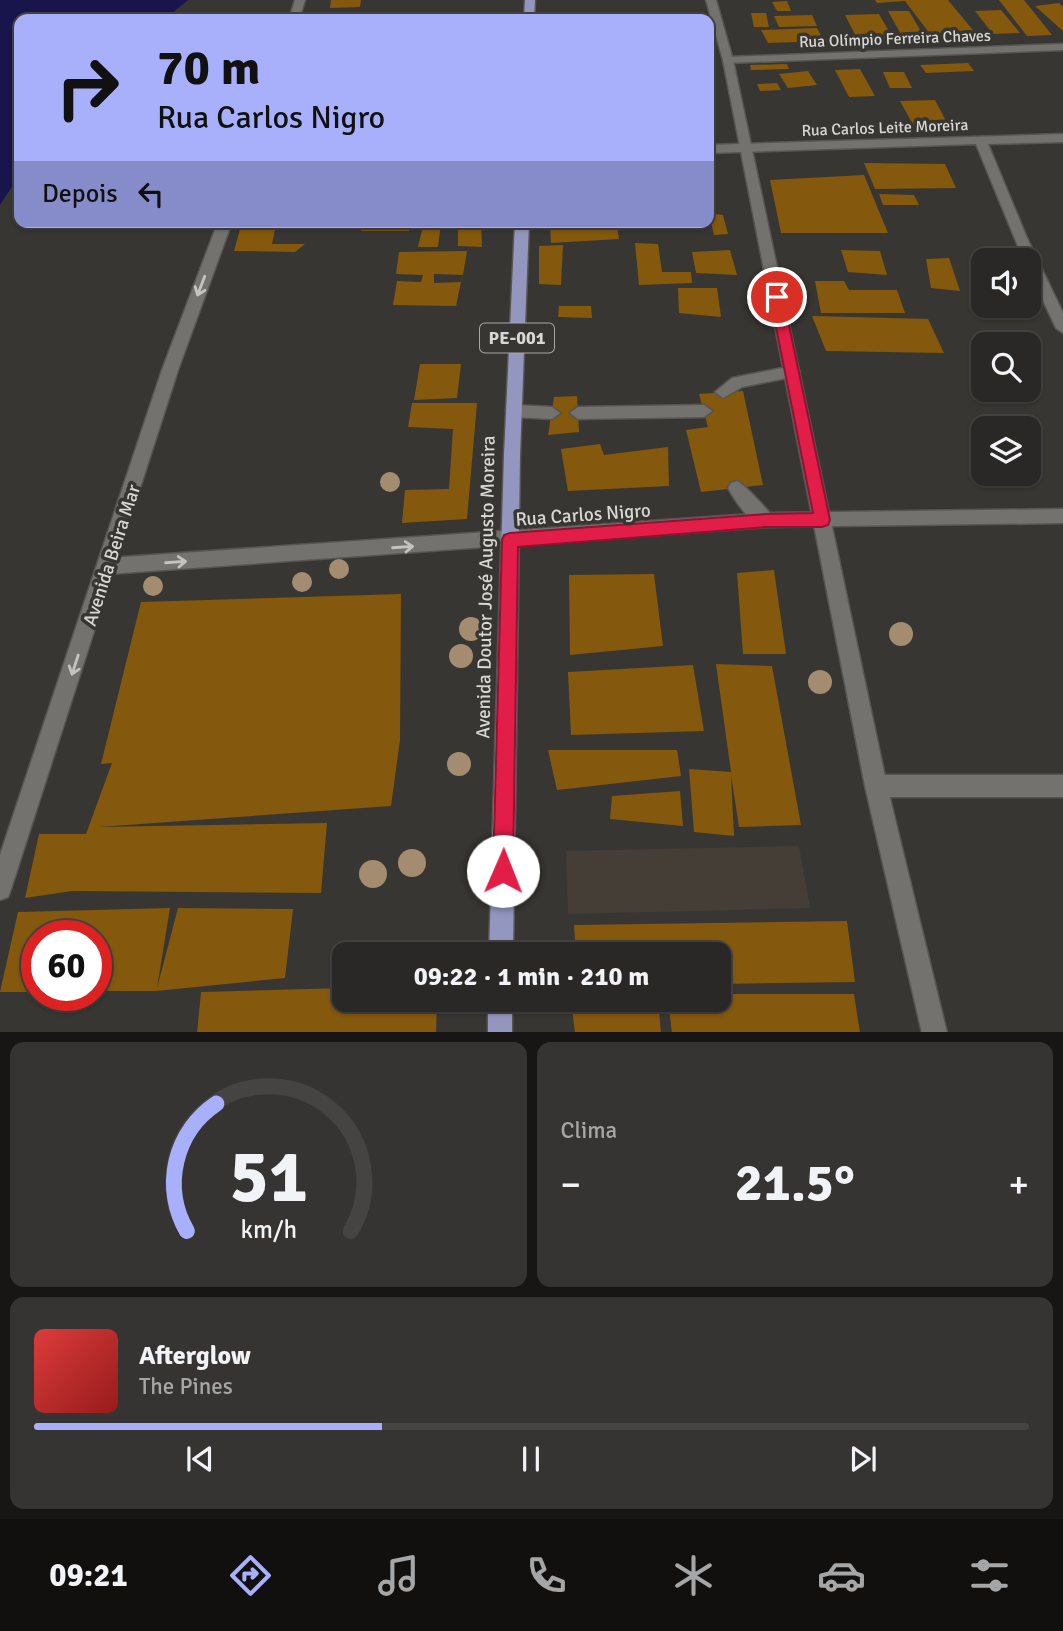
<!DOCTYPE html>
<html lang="pt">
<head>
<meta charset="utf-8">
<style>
  :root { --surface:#2a2826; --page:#363432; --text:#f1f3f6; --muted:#a5a6a7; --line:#464443; --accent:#a8b0fc }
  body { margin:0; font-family:Signika,sans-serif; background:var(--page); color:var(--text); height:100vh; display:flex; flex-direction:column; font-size:26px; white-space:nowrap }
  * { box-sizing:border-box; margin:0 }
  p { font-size:23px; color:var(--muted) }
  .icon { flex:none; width:38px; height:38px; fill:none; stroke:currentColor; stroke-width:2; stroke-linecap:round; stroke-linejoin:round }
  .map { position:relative; height:1032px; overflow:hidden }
  .sheet { display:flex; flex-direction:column; gap:10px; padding:10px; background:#171615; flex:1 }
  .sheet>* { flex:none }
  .top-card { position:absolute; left:14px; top:14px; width:700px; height:214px; border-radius:14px; box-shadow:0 2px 5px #0004,0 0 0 2px var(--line); background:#a8b0fc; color:#111; overflow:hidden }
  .buttons { position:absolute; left:971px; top:248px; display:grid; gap:14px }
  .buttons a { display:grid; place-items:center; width:70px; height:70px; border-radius:14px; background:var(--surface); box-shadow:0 2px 5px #0004,0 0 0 2px var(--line); font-size:35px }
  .speed { position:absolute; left:21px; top:920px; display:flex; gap:14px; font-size:35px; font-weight:700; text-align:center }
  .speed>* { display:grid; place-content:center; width:91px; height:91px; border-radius:50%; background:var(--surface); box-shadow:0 2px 5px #0004,0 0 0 2px var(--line); line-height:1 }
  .speed .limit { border:10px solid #d22; background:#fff; color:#111 }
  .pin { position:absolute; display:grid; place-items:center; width:60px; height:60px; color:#fff; margin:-30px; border:4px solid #fff; border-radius:50%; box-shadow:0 2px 7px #0007 }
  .me { position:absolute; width:77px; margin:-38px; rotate:1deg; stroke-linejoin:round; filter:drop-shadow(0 0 5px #0008) }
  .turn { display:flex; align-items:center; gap:24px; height:147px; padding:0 28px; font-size:32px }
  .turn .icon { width:91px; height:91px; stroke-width:2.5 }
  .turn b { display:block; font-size:49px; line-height:60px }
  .then { display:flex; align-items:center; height:66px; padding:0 28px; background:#0003; gap:14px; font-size:26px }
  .big { font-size:52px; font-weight:800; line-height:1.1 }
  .sheet .tile { flex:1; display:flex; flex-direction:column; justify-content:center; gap:10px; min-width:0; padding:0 24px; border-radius:14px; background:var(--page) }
  .sheet .dial { align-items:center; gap:0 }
  .dial svg { height:182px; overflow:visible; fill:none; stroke:var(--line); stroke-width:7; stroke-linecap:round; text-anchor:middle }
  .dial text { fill:var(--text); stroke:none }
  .song { display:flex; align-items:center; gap:21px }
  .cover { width:84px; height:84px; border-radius:10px; background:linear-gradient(135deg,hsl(0 70% 55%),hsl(0 70% 35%)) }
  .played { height:7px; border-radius:4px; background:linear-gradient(90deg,var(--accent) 35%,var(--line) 35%) }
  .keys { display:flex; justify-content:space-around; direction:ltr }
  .heat { display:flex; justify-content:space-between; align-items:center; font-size:38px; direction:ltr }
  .sheet .tiles { flex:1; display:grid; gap:10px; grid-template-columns:1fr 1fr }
  .tile:last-child { grid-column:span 2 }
  .trip { position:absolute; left:332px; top:942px; width:399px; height:70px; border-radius:14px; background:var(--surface); box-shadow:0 2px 5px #0004,0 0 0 2px var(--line); font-weight:800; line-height:70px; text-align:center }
  .tab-bar { display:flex; height:112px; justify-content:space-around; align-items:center; background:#11100f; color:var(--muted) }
  .tab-bar .icon { width:49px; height:49px }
  .tab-bar .active { color:var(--accent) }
  .tab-bar b { font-size:32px; color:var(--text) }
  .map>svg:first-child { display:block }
  .built { fill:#453e36 }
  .water { fill:#18154d }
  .building { fill:#84580d }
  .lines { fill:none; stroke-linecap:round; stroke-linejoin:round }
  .service-casing { stroke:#575552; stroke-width:3 }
  .minor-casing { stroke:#575552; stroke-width:3 }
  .secondary-casing { stroke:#575552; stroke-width:3 }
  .primary-casing { stroke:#575552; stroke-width:3 }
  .service { fill:#74726e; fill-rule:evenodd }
  .minor { fill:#74726e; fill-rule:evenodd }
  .secondary { fill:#74726e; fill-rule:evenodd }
  .primary { fill:#9397c0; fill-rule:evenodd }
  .tree { fill:#a38c6f }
  .oneway { stroke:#c5c3c0 }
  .route { fill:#e11d48; stroke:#92132f; stroke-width:2 }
  .labels { text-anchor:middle; stroke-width:7; stroke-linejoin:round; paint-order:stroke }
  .far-street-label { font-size:16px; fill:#d9d7d5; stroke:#383632 }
  .shield { fill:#383632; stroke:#a9a7a4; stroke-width:2 }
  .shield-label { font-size:18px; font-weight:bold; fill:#d9d7d5 }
  .street-label { font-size:19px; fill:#d9d7d5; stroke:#383632 }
</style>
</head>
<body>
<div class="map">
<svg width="1063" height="1033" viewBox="0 0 1063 1033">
  <rect width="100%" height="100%" fill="#383632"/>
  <!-- built -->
  <path class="built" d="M799,846l11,62 -242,6 -2,-63z"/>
  <!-- water -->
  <path class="water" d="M0,0h188l-23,19h-146v157l-19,29z"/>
  <!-- building -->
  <g class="building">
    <path d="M331,0h30l-1,7 -30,1z"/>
    <path d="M875,0h73l29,35 -44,3 -28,-37 -28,2z"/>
    <path d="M999,0h25l28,35 -25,1z"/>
    <path d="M787,1l4,10h-14l-5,-9z"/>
    <path d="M1059,3l4,4v24l-28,-25z"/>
    <path d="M1001,10l19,23 -27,1 -18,-23z"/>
    <path d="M888,11h21l16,27h-22z"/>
    <path d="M406,12h48v7h-49z"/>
    <path d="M751,13h15l3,14h-15z"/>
    <path d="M879,14l18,31 -36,1 -16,-31z"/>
    <path d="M812,15l5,11 -38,1 -5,-11z"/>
    <path d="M817,28l7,13 -56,2 -7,-13z"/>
    <path d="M968,63l6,8 -48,2 -6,-8z"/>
    <path d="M787,64l2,5 -38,1 -1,-5z"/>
    <path d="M860,69l15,27 -26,1 -14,-27z"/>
    <path d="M808,71l9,14 -29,3 -9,-14z"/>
    <path d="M883,72h21l8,16h-22z"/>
    <path d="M777,83l4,7 -21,1 -3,-7z"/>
    <path d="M935,100l11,21 8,-1 5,8 -43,2 -16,-29z"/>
    <path d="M864,163l81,1 11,24 -81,1z"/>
    <path d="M864,175l24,58h-107l-11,-53z"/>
    <path d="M879,194l35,1 5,10h-36z"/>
    <path d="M709,213l14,2 5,19 -14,1z"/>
    <path d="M242,222l34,2 -4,20h33l-10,8 -61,-1z"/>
    <path d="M363,222h46v9h-48z"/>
    <path d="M424,222h17l-3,25h-20z"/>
    <path d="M458,222h23l1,25 -24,-1z"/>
    <path d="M550,222h66l3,17 -68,4z"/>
    <path d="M635,243l23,1 4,28h29l1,11 -53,2z"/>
    <path d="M563,245l-2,40 -22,-1v-38z"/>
    <path d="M730,250l7,25 -41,-2 -4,-21z"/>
    <path d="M841,250l39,1 7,24 -39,-3z"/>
    <path d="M467,251l-4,24 -29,-1v9l27,-1 -5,24 -63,-1 4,-24 24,1 2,-7 -27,-1 3,-22z"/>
    <path d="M949,258l11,33 -29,-3 -5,-29z"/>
    <path d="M815,281h29l5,9h48l8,23h-84z"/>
    <path d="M678,288h39l4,29 -42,-4z"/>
    <path d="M559,306h32l1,12 -34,-1z"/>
    <path d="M812,316l116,3 16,34 -118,-2z"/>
    <path d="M974,353h10v26h-1z"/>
    <path d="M420,364h41l-4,34 -43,2z"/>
    <path d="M743,391l20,94 -62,7 -15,-62 22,-3 -9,-33z"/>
    <path d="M577,396l2,36 -31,3 6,-38z"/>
    <path d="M412,403h65l-10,116 -65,4 3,-33 44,-1 4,-60 -45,-2z"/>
    <path d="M600,444l4,11 64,-8 1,39 -101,5 -7,-42z"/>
    <path d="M774,570l12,84h-43l-6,-81z"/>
    <path d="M654,574l9,72 -93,9 -1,-80z"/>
    <path d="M401,594l-1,146 -9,66 -292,21 228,-4 -6,70 -249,-2 -47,7 14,-64h47l26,-71 -11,1 40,-162z"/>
    <path d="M716,664l56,2 29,159 -62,2 -8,-52 3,61 -40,-4 -5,-63 42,3z"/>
    <path d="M693,665l11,66 -133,4 -3,-63z"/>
    <path d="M548,750h129l4,26 -124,14z"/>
    <path d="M680,791l3,35 -73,-7 2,-23z"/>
    <path d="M170,908l-13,80 21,-80 115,1 -8,69 -129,13h-60v-55h-59v56h-37l18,-80z"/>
    <path d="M847,921l8,61 -136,2v-30h-143l-2,-29z"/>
    <path d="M345,988v11h92l-1,34h-239l4,-41z"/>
    <path d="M719,994h135l6,39h-188l-4,-34h51z"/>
    <path d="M571,999h87l3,34h-86z"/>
  </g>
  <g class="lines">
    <defs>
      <g id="service">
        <path d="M792,366l5,2 3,4 -3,4 -55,11 -19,11 -8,-6 17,-14z"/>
        <path d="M514,405l38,2 8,6 -8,6 -38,-2 -8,-6z"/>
        <path d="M704,405l8,6 -8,6 -126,2 -8,-6 8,-6z"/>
        <path d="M737,481c6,2 34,32 38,39l-3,5c-18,7 -36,-23 -44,-37l3,-5z"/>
      </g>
      <g id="minor">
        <path d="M1063,44v6l-335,13 -5,-3 5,-3z"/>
        <path d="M1063,134v8l-75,2 39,94 36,75v20l-7,-5 -27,-57v-10h-5l-48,-117 -267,9v-8z"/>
        <path d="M1063,509v14l-297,4 -658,47 -6,-2 -3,-6 3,-6 6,-2 658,-45z"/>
        <path d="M876,775h187v22h-187l-8,-3 -3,-8 3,-8z"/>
      </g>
      <g id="secondary">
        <path d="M295,0h10l-6,19h-10z"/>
        <path d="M706,0h10l17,60 154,726 60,247h-25l-57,-247 -142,-726z"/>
        <path d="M218,222h14l-54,148 -167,519 -3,8 -8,3v-45l162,-485z"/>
      </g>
      <g id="primary">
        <path d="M525,0h10l-1,19h-10z"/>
        <path d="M515,222h14l-9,233 -7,499h-24l15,-499z"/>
        <rect x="488" y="999" width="24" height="34"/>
      </g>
    </defs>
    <!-- service casing -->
    <use href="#service" class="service-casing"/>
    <!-- minor casing -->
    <use href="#minor" class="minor-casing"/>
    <!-- secondary casing -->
    <use href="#secondary" class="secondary-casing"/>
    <!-- primary casing -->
    <use href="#primary" class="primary-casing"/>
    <!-- service -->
    <use href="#service" class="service"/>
    <!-- minor -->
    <use href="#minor" class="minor"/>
    <!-- secondary -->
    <use href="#secondary" class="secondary"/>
    <!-- primary -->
    <use href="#primary" class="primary"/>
  </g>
  <!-- trees -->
  <g class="tree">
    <circle cx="390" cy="482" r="10"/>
    <circle cx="339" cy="569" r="10"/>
    <circle cx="302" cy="582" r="10"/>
    <circle cx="153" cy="586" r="10"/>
    <circle cx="471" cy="629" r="12"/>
    <circle cx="901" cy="634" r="12"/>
    <circle cx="461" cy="656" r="12"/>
    <circle cx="820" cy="682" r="12"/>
    <circle cx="459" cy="764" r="12"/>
    <circle cx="412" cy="863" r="14"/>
    <circle cx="373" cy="874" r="14"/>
  </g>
  <!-- one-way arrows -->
  <defs><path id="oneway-shaft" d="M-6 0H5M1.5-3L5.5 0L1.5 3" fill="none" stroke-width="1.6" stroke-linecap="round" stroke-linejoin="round" transform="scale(1.75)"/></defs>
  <g class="oneway">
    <use href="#oneway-shaft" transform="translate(201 286) rotate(111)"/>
    <use href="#oneway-shaft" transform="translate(403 547) rotate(-4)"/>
    <use href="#oneway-shaft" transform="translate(176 562) rotate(-4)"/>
    <use href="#oneway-shaft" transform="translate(75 665) rotate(108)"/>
  </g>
  <!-- route -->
  <path class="route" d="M777,292l6,5 47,223 -2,5 -6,2h-56l-248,20 -5,324 -3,7 -7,3 -7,-3 -3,-7 9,-331 2,-5 6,-2 256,-19 47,-1 -43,-216z"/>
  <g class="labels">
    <!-- far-street labels -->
    <g class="far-street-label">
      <text transform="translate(895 38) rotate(-2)" y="6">Rua Olímpio Ferreira Chaves</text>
      <text transform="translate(885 127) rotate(-2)" y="6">Rua Carlos Leite Moreira</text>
    </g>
    <!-- shield labels -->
    <rect class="shield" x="480" y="323.5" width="74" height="29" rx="5"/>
    <g class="shield-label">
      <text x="517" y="344">PE-001</text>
    </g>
    <!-- street labels -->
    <g class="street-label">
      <text transform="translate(583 514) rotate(-4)" y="7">Rua Carlos Nigro</text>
      <text transform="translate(111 555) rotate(-72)" y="7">Avenida Beira Mar</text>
      <text transform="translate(485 587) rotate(-89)" y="7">Avenida Doutor José Augusto Moreira</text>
    </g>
  </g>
</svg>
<div class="buttons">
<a><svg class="icon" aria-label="sound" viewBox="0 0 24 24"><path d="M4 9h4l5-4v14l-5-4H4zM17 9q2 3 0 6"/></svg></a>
<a><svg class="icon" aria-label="search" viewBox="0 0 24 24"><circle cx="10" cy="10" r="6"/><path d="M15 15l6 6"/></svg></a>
<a><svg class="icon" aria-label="layers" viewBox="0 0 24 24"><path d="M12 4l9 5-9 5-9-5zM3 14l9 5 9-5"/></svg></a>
</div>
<div class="speed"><div class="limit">60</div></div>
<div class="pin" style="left:777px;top:297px;background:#d93025"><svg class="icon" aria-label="arrive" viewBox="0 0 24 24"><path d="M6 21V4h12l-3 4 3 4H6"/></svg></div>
<svg class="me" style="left:503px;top:871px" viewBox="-20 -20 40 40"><circle r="19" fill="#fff"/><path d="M0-13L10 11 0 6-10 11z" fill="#e11d48"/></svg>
<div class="trip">09:22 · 1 min · 210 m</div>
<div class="top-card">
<div class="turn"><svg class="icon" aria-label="right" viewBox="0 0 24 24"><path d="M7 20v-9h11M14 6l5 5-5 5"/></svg><div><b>70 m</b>Rua Carlos Nigro</div></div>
<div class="then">Depois<svg class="icon" aria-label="left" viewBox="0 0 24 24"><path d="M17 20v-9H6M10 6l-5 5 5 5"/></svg></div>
</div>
</div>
<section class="sheet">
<div class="tiles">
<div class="tile dial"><svg viewBox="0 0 100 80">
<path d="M14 69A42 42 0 1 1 86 69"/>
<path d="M14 69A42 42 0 0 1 27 13" stroke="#a8b0fc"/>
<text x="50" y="56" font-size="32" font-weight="700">51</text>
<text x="50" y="72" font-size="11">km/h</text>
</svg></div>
<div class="tile"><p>Clima</p>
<div class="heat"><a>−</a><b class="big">21.5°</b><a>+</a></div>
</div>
<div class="tile">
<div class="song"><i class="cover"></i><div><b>Afterglow</b><p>The Pines</p></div></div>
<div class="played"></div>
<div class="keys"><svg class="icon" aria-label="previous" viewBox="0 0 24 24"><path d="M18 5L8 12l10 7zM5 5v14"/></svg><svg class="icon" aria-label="pause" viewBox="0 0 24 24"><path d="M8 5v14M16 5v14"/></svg><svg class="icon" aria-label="next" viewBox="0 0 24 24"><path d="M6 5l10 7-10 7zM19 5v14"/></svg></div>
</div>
</div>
</section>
<nav class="tab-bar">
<b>09:21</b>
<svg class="icon active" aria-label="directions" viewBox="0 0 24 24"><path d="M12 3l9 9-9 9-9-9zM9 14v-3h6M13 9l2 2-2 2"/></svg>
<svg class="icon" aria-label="music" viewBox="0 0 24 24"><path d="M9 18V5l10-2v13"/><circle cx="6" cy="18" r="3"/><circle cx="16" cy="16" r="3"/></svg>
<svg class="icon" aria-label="phone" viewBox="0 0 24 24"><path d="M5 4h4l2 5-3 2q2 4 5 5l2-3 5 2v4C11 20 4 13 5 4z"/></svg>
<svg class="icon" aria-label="climate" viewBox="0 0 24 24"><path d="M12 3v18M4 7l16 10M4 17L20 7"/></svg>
<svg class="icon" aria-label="car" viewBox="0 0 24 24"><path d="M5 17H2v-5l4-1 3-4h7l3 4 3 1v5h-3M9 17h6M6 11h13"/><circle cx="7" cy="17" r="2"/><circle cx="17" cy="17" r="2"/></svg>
<svg class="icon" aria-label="filters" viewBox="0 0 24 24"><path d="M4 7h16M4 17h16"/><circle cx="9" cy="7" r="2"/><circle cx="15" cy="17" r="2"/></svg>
</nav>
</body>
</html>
